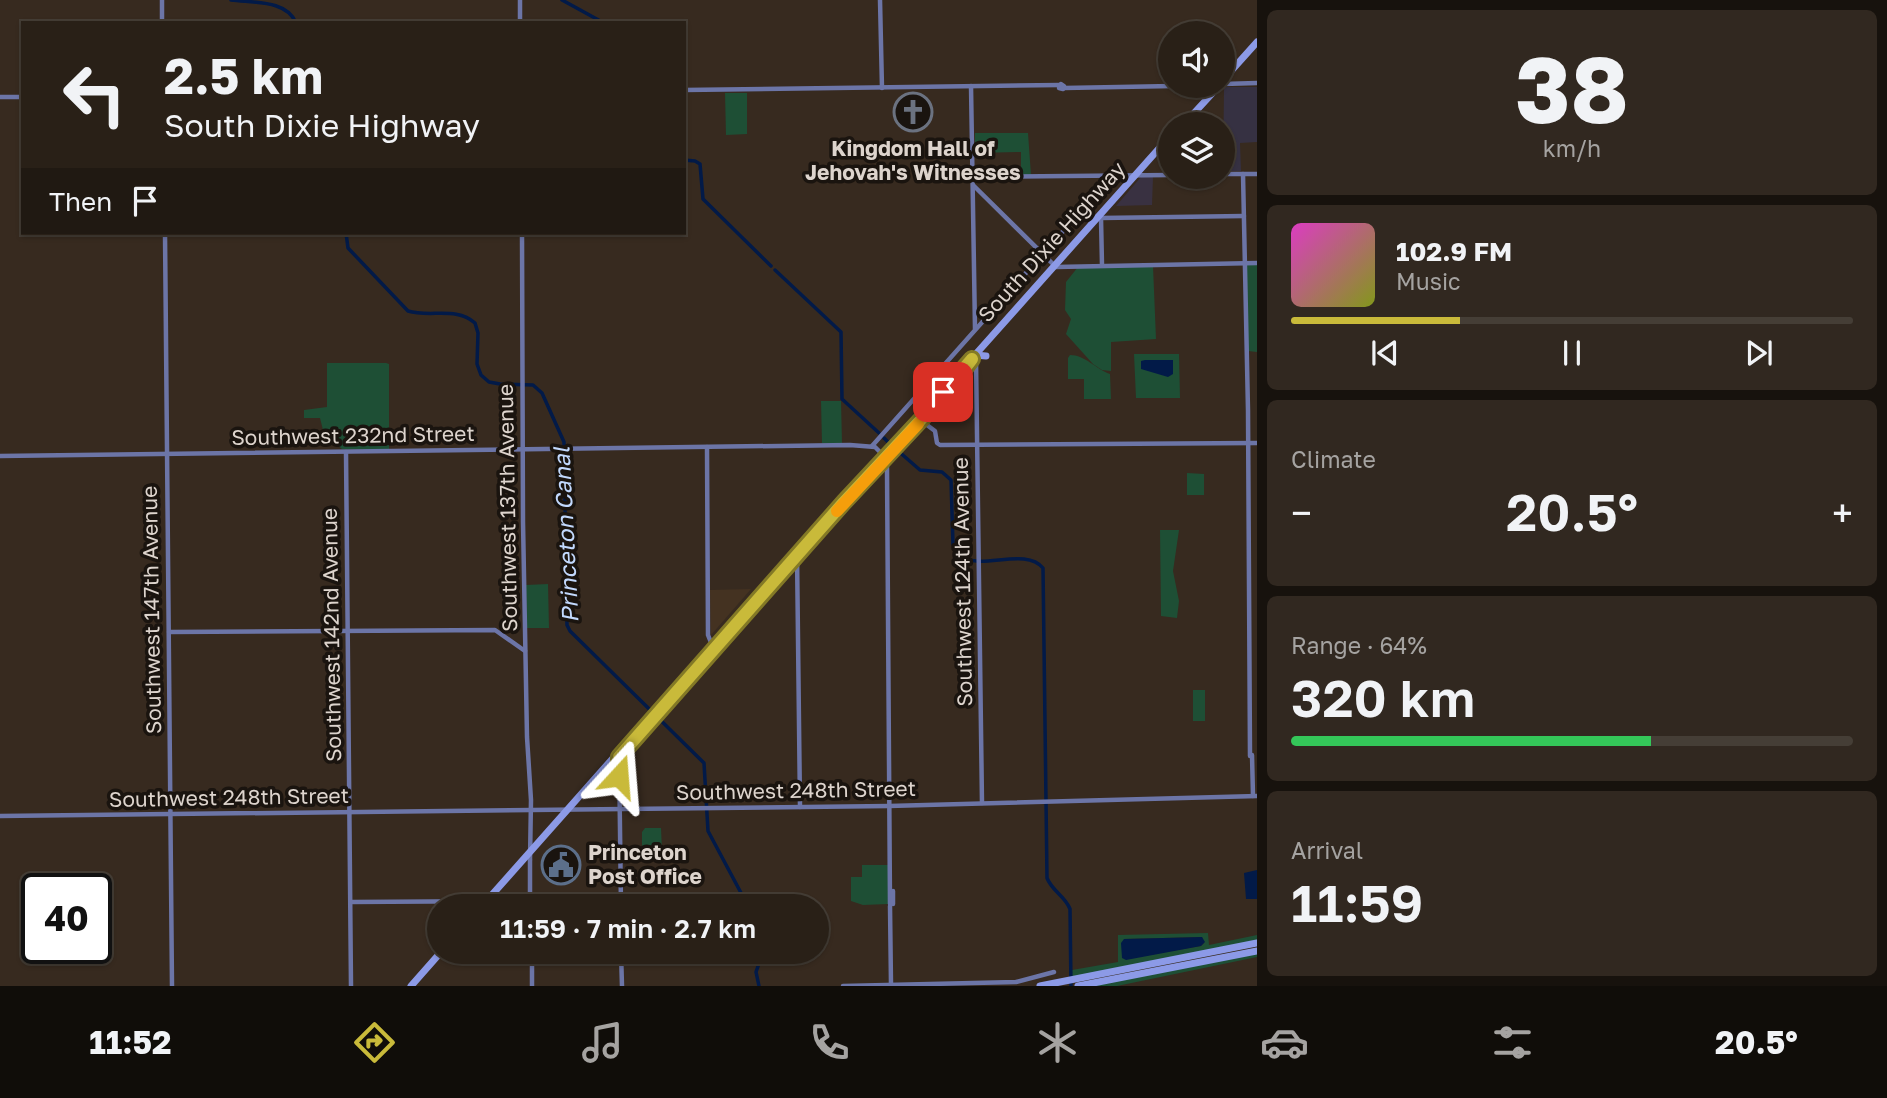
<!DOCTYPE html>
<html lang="en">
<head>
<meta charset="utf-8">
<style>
  :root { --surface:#292017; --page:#312820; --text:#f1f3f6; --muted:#a5a3a1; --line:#453e36; --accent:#c9ba3a }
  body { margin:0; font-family:"Golos Text",sans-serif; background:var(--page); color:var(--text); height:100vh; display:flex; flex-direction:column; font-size:26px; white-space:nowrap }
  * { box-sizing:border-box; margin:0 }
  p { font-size:23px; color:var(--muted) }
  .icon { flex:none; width:38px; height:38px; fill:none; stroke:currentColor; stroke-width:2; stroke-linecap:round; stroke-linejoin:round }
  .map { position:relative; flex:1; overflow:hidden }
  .side { display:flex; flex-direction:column; gap:10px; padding:10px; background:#17120d; width:630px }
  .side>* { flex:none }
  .guide { position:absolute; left:21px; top:21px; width:665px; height:214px; border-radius:0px; box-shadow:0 2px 5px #0004,0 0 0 2px var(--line); background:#292017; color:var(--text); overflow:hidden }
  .fabs { position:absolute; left:1158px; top:21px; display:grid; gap:14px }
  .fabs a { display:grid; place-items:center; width:77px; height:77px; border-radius:50%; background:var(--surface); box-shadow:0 2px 5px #0004,0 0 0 2px var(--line); font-size:35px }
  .speed { position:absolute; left:21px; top:873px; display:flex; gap:14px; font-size:35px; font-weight:700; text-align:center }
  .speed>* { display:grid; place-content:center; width:91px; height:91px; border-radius:50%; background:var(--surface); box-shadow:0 2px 5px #0004,0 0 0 2px var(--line); line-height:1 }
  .speed .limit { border:4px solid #111; border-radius:10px; background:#fff; color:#111 }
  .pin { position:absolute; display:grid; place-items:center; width:60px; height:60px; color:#fff; margin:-30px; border-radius:14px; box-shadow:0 4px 10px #0006 }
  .me { position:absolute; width:77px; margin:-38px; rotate:19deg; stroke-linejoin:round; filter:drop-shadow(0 0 5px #0008) }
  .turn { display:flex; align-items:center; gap:24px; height:147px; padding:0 28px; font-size:32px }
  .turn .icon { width:91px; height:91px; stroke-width:2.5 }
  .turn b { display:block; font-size:49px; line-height:60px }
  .then { display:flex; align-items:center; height:66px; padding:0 28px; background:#0003; gap:14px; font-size:26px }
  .big { font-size:52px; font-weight:600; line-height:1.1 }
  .side .tile { flex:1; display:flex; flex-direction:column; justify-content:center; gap:10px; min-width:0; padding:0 24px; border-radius:10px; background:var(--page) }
  .side .dial { align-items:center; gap:0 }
  .dial b { font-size:91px; line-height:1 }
  .song { display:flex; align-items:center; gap:21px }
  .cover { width:84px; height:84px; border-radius:10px; background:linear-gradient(135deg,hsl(310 70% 55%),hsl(70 70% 35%)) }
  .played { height:7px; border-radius:4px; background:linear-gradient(90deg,var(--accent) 30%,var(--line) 30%) }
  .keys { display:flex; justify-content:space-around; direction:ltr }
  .heat { display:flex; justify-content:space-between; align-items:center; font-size:38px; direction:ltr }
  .charge { height:10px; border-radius:5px; background:linear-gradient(90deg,#34c759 64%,var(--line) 0) }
  .trip { position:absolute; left:427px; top:894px; width:402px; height:70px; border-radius:35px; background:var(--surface); box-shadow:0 2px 5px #0004,0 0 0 2px var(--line); font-weight:600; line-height:70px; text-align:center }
  .tab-bar { display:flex; height:112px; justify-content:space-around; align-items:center; background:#100d09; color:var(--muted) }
  .tab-bar .icon { width:49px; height:49px }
  .tab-bar .current { color:var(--accent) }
  .tab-bar b { font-size:32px; color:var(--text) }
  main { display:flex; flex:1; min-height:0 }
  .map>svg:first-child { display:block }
  .commercial { fill:#393141 }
  .built { fill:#443221 }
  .education { fill:#363142 }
  .green { fill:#1e4f35; fill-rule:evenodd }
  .water { fill:#021a48 }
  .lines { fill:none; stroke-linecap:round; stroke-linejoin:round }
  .canal { stroke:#021a48; stroke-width:3.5 }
  .secondary { stroke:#6c75a7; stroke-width:4.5 }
  .highway { stroke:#8c9ae7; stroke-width:7 }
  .route-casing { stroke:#837926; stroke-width:18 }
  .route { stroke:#c9ba3a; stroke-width:12 }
  .slow { stroke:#f59e0b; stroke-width:12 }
  .labels { text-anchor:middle; stroke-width:7; stroke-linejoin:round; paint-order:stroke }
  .poi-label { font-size:21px; font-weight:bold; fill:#ddd4cd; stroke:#1a140f }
  .street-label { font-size:21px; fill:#ddd4cd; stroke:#1a140f }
  .water-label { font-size:23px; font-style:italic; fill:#c2d9fe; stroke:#1a140f }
</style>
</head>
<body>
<main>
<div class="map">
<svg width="1257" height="986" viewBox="0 0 1257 986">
  <rect width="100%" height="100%" fill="#372a1f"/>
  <!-- commercial -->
  <path class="commercial" d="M1141,177h12l-1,28 -36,1z"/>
  <!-- built -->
  <path class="built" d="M751,589l-40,46 -1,-45z"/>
  <!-- education -->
  <path class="education" d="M1257,87v55l-17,1 1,28h-18l1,-82 1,-2z"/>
  <!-- green -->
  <g class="green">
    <path d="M725,93h22v41l-21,1z"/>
    <path d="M975,133h53l3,42h-10v-23l-46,1z"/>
    <path d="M1257,264v88l-9,-1 -2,-86z"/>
    <path d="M1153,266l3,73 -45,3v29l-9,-1 -9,-6 -27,-30 5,-15 -6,-9 1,-28 12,-15z"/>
    <path d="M1134,354h45l1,44h-44z"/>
    <path d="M1070,355c15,0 26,14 40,19l1,25h-27v-20h-16v-21z"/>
    <path d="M327,363h59l3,1v85h-47l-18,-15 -4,-16h-16v-8l23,-3z"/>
    <path d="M821,401h20l1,42h-20z"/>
    <path d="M1187,473l17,1v21h-17z"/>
    <path d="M1160,530h19l-6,41 6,30 -2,17 -16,-2z"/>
    <path d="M548,584l1,44h-22l-1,-43z"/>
    <rect x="1193" y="690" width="12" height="31"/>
    <path d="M645,828h16l1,23h-20v-19z"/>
    <path d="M862,865h27l-1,39 -25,1 -12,-4v-24h11z"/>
    <path d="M1208,933l1,12 48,-10v7l-186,36 1,-8 46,-8v-27zM1202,937l2,6 -3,3 -77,13v-20z"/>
    <path d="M1257,952v5l-140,29h-31z"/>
  </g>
  <!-- water -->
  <g class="water">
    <path d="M1145,360h28v14l-5,3 -27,-8v-8z"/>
    <path d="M1257,870v29h-11l-2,-26z"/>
    <path d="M1202,937l3,5 -4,4 -75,14 -4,-2 -1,-15 3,-4z"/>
  </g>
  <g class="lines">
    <!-- canal -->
    <g class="canal">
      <path d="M231,0c23,3 56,0 65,23"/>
      <path d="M562,0l42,23"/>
      <path d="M684,160l11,1 5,3 3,35 68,67"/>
      <path d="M346,233l2,15 60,63c22,7 48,-5 67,12l3,10 -1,31 4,11 8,7 11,2 33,1 9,8 22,49 3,183 3,6 134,132 4,68 40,75"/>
      <path d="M775,270l66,62 1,67 37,34"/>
      <path d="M884,438l7,7"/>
      <path d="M897,450l23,20 22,2 9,8 2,64 5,11c21,17 67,-9 85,13l4,310c5,13 18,18 23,31l1,77"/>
      <path d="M759,986l-3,-14 7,-20"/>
    </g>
    <!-- secondary -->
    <g class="secondary">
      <path d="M162,0v23"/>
      <path d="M520,0v23"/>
      <path d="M880,0l2,88"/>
      <path d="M1061,84l3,2 -1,3 -4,-1z"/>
      <path d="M1223,84l34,-1"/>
      <path d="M971,86l4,243"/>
      <path d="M1064,88l109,-2"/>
      <path d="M684,90l376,-5"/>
      <path d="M0,97h23"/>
      <path d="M1223,174h34"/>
      <path d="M1243,174l5,236 2,346"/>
      <path d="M973,177l198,-2"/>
      <path d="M974,186l82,81 201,-4"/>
      <path d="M165,233l7,753"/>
      <path d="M522,233l1,289 4,215 4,63 -1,60"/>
      <path d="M1102,265l-1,-47 143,-2"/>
      <path d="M976,360l6,443"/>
      <path d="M919,419l16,12 2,12 3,2 317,-2"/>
      <path d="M872,446l234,-263 2,-8"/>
      <path d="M707,447l1,188 4,10"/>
      <path d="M346,452l5,534"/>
      <path d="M0,456l850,-11 25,2 11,11 1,10 3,436"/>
      <path d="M797,553l3,254"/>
      <path d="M169,632l326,-2 30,21"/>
      <path d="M619,753l2,153"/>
      <path d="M1252,755l1,41"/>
      <path d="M0,816l889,-10 368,-10"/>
      <path d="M530,860v46"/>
      <path d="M893,891v13"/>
      <path d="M351,902l180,-1"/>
      <path d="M890,906l1,79"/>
      <path d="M532,952v34"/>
      <path d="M621,952l1,34"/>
      <path d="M843,986l173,-4 38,-10"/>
    </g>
    <!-- highway -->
    <g class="highway">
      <path d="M1223,80l34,-38"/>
      <path d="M1184,124l35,-38"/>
      <path d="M975,355l11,1"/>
      <path d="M482,906l352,-397 108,-117 229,-257"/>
      <path d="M411,986l30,-34"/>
      <path d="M1040,986l217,-43"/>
      <path d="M1078,986l179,-35"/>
    </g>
  </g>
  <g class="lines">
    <defs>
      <path id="route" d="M619,776v-19l225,-255 101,-108 27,-35 -29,33"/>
    </defs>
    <!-- route casing -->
    <use href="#route" class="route-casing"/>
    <!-- route -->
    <use href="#route" class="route"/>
    <!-- slow -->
    <path class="slow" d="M837,511l81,-87"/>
  </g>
  <!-- icons -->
  <defs>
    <symbol id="church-ring" viewBox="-11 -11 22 22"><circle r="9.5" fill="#1a140f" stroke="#6b7280" stroke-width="1.5"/><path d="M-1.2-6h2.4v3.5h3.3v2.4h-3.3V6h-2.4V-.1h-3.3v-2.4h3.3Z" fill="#6b7280"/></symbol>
    <symbol id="civic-ring" viewBox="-11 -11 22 22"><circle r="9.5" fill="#1a140f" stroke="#5c6f8a" stroke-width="1.5"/><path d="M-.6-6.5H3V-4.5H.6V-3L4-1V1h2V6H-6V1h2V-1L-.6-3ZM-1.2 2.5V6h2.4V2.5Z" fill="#5c6f8a"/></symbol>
  </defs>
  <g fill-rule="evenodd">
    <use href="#church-ring" x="891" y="90" width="44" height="44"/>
    <use href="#civic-ring" x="539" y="843" width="44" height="44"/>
  </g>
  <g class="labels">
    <!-- poi labels -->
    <g class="poi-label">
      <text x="913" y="156">Kingdom Hall of<tspan x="913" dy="24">Jehovah's Witnesses</tspan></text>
      <text x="588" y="860" text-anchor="start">Princeton<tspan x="588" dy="24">Post Office</tspan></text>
    </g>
    <!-- street labels -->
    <g class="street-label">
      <text transform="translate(1052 242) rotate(-48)" y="7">South Dixie Highway</text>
      <text transform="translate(353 436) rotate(-1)" y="7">Southwest 232nd Street</text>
      <text transform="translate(508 508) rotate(-91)" y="7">Southwest 137th Avenue</text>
      <text transform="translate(963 582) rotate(-91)" y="7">Southwest 124th Avenue</text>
      <text transform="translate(152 610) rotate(-91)" y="7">Southwest 147th Avenue</text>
      <text transform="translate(332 635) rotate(-91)" y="7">Southwest 142nd Avenue</text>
      <text transform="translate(796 791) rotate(-1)" y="7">Southwest 248th Street</text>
      <text transform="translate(229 798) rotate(-1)" y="7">Southwest 248th Street</text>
    </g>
    <!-- water labels -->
    <g class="water-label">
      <text transform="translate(566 535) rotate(-93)" y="8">Princeton Canal</text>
    </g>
  </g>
</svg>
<div class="fabs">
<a><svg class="icon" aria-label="sound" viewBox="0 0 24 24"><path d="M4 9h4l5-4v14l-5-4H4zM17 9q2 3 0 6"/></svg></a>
<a><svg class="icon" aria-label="layers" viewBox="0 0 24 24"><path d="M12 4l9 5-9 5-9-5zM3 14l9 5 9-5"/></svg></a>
</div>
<div class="speed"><div class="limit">40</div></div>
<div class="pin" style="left:943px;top:392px;background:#d93025"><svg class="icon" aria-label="arrive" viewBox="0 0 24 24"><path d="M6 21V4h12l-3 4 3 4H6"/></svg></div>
<svg class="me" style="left:619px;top:776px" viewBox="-20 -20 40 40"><path d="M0-17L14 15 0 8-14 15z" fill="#c9ba3a" stroke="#fff" stroke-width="4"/></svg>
<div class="trip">11:59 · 7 min · 2.7 km</div>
<div class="guide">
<div class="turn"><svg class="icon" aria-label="left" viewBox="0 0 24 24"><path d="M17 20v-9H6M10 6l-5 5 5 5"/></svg><div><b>2.5 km</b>South Dixie Highway</div></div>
<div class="then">Then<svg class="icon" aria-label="arrive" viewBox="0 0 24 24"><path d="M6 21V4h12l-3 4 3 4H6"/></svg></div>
</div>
</div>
<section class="side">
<div class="tile dial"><b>38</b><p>km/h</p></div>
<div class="tile">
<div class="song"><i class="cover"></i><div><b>102.9 FM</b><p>Music</p></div></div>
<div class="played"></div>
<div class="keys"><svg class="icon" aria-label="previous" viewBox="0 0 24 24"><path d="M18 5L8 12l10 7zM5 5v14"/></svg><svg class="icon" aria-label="pause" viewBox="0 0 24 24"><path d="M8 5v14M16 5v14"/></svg><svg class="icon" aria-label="next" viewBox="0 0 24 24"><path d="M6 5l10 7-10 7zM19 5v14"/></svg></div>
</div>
<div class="tile"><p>Climate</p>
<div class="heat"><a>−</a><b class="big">20.5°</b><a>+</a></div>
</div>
<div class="tile"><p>Range · 64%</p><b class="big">320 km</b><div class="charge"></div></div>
<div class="tile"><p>Arrival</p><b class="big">11:59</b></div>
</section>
</main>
<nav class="tab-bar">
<b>11:52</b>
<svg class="icon current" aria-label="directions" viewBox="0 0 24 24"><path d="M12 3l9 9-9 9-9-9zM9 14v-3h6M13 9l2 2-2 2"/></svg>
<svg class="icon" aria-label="music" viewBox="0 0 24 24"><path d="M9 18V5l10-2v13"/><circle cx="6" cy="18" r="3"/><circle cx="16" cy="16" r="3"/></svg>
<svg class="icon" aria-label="phone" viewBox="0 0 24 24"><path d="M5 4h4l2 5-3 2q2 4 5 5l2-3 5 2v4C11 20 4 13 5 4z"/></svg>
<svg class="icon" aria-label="climate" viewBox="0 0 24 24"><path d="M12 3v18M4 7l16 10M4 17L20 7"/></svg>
<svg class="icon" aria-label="car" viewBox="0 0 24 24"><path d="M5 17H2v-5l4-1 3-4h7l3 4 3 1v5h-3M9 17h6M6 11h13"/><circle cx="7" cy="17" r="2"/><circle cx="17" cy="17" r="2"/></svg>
<svg class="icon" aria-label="filters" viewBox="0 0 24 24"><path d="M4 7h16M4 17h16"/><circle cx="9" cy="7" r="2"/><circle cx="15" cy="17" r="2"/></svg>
<b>20.5°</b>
</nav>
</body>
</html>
